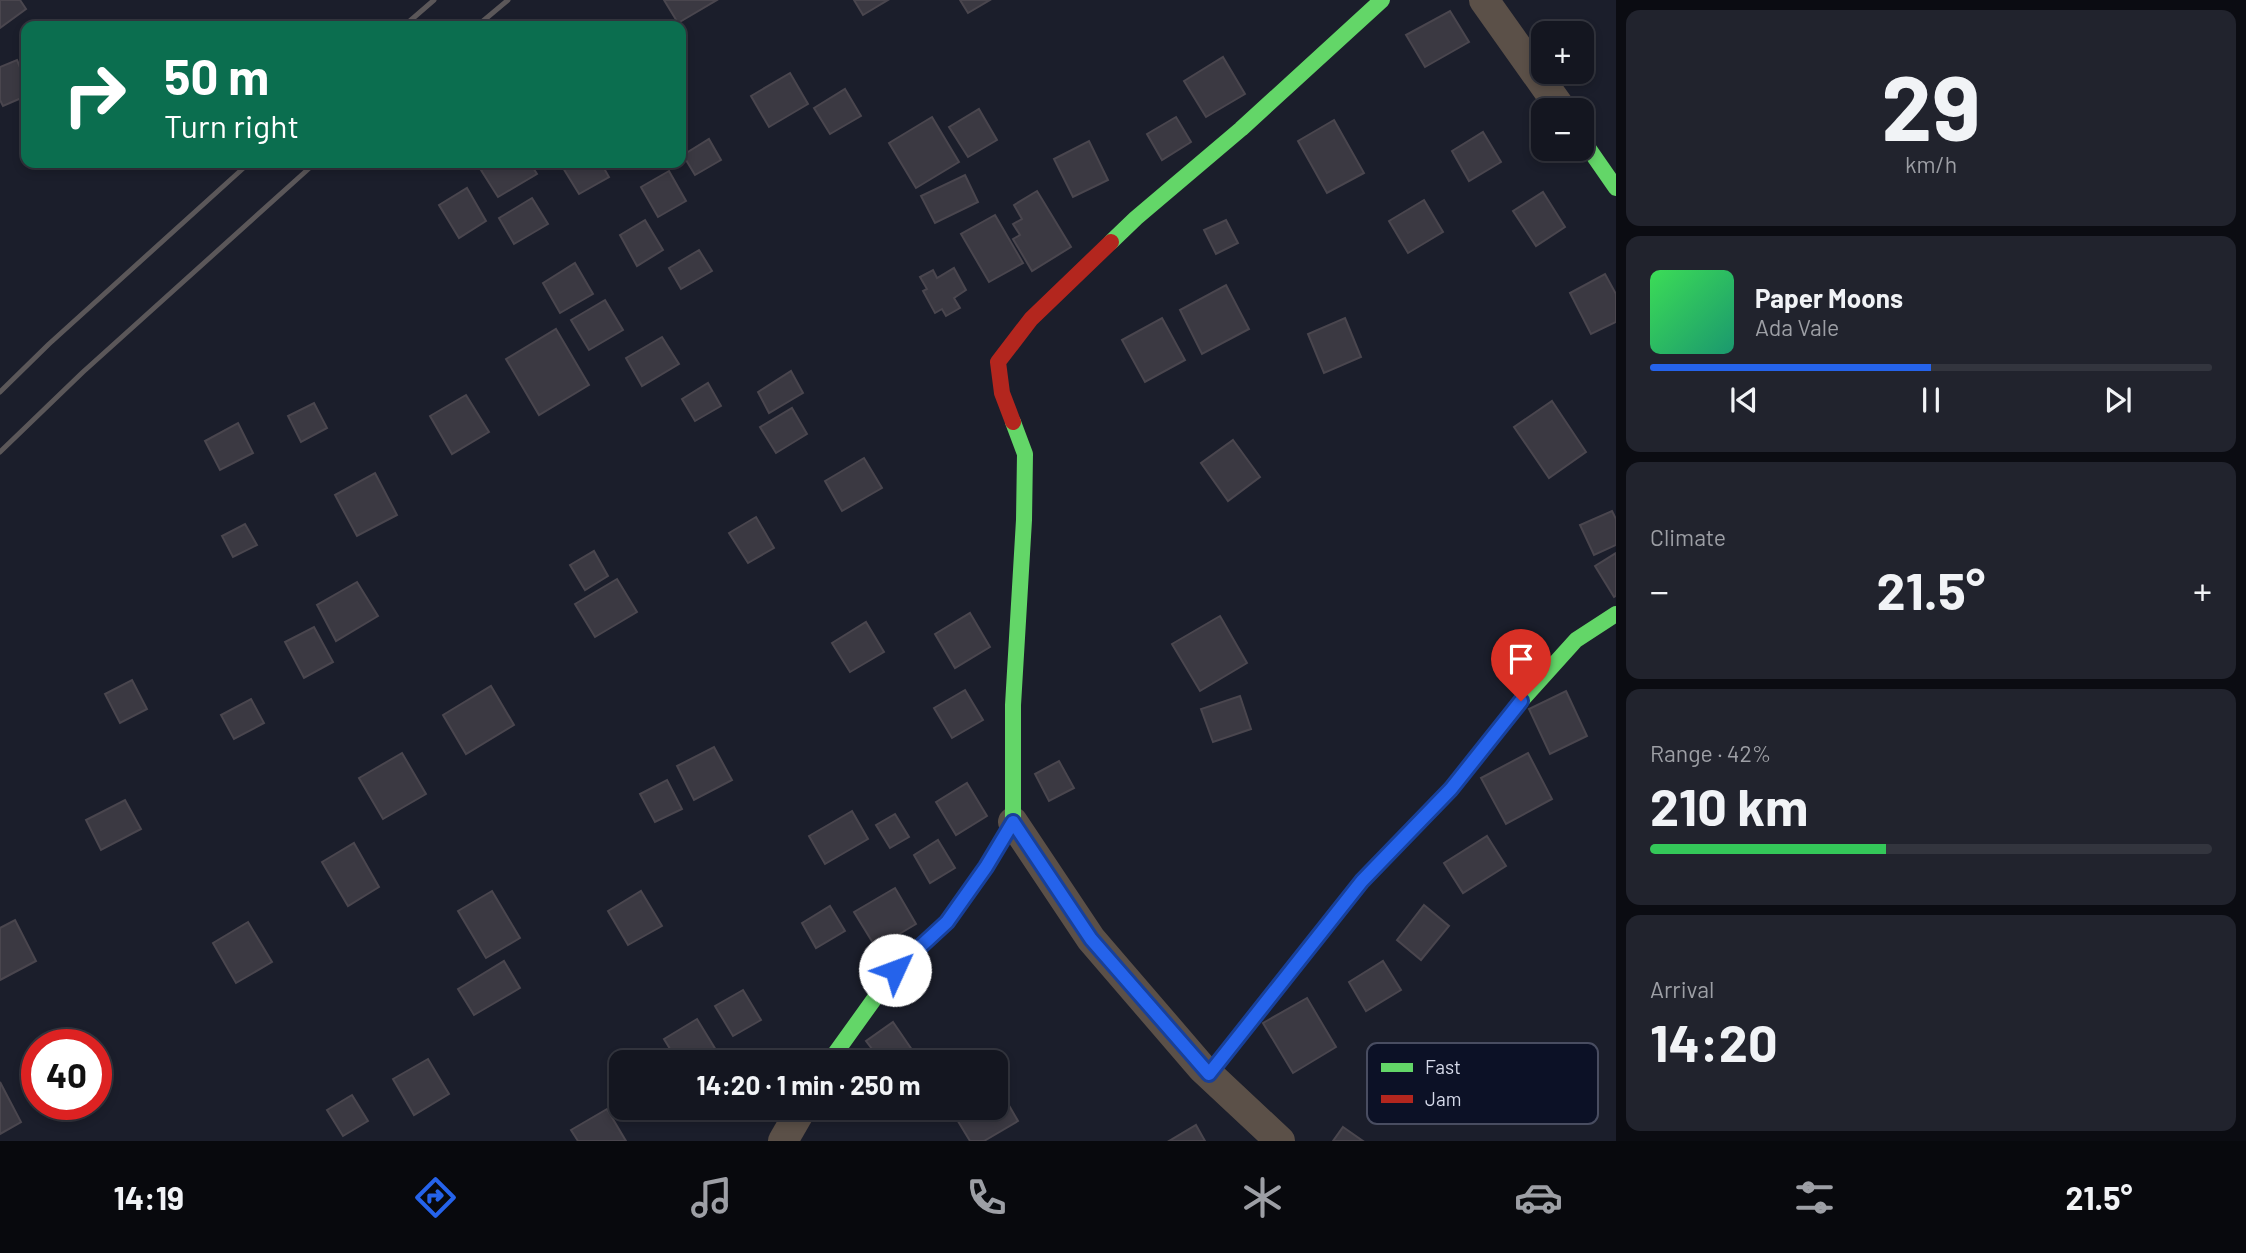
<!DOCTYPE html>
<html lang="en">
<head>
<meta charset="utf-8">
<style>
  :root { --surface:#141620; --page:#21232d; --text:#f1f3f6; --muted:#9d9fa5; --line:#33353e; --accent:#2563eb }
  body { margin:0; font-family:Barlow,sans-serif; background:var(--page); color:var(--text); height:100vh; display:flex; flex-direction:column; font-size:26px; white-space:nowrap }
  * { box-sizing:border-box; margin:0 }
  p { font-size:23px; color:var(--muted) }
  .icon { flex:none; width:38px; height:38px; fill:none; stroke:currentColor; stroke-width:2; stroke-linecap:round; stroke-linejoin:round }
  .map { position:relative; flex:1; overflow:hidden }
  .side { display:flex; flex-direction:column; gap:10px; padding:10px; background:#0b0c12; width:630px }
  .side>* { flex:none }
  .guide { position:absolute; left:21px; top:21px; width:665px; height:147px; border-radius:14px; box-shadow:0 4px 10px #0003,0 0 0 2px var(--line); background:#0b6e4f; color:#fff; overflow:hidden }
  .buttons { position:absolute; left:1531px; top:21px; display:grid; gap:14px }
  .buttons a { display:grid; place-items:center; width:63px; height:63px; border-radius:14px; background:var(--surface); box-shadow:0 4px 10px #0003,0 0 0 2px var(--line); font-size:35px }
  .speed { position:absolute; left:21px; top:1029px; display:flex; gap:14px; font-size:35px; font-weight:700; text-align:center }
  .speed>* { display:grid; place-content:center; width:91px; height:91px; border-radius:50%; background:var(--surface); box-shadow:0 4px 10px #0003,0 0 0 2px var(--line); line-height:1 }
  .speed .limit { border:10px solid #d22; background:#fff; color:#111 }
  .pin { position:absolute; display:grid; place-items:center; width:60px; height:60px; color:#fff; margin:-72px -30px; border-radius:50% 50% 50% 0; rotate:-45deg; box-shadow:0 0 7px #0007 }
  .pin .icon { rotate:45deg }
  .me { position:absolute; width:77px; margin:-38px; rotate:47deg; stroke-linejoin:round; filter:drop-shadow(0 0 5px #0008) }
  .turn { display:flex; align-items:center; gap:24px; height:147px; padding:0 28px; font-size:32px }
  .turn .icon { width:91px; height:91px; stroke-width:2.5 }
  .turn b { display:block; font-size:49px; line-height:60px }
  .big { font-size:52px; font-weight:700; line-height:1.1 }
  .side .card { flex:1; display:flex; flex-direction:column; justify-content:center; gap:10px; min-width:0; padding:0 24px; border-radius:14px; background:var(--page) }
  .side .dial { align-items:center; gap:0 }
  .dial b { font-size:91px; line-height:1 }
  .song { display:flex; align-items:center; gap:21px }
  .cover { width:84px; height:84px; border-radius:10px; background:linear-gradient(135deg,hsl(130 70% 55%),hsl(160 70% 35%)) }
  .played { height:7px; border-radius:4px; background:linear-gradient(90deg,var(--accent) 50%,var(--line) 50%) }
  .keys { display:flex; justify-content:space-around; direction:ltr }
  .heat { display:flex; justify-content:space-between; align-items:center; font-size:38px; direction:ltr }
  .charge { height:10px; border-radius:5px; background:linear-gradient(90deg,#34c759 42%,var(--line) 0) }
  .trip { position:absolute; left:609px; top:1050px; width:399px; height:70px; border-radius:14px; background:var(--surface); box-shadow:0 4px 10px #0003,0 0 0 2px var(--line); font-weight:700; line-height:70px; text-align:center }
  .menu { display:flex; height:112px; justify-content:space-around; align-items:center; background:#08090d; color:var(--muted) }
  .menu .icon { width:49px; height:49px }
  .menu .selected { color:var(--accent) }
  .menu b { font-size:32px; color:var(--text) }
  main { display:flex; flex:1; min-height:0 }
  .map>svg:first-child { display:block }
  .building { fill:#3b3942; stroke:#4a464e; stroke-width:2 }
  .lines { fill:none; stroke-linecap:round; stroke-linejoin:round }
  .street { stroke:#5b5048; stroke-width:30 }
  .fast { stroke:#63d668; stroke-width:16 }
  .jam { stroke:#b3261e; stroke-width:16 }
  .rail { stroke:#5b5759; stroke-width:5 }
  .route-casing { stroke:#184099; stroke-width:18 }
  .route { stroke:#2563eb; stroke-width:12 }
  .key { fill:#0c1126; stroke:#494d61; stroke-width:2 }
  .key-label { font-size:19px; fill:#d6daea }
</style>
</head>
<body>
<main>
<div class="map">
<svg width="1616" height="1141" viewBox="0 0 1616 1141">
  <rect width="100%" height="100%" fill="#1b1e2b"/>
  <!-- building -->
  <g class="building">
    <path d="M0,0h20l6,9 -26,19z"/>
    <path d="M664,0h53l-39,23z"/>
    <path d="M854,0h34l-25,15z"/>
    <path d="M960,0h30l-22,13z"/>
    <path d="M1450,11l19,31 -44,25 -19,-32z"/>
    <path d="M1223,57l22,37 -39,23 -22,-36z"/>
    <path d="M17,60l9,22v14l-23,10 -3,-6v-33z"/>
    <path d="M790,73l18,31 -39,23 -18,-31z"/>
    <path d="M845,89l16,27 -31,18 -16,-26z"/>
    <path d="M979,109l18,31 -29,17 -19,-30z"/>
    <path d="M932,117l27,45 -43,26 -27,-45z"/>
    <path d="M1176,117l15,25 -29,18 -15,-26z"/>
    <path d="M1334,120l30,53 -37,20 -29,-52z"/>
    <path d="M1483,132l18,30 -32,19 -17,-30z"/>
    <path d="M709,139l12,21 -26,15 -12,-20z"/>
    <path d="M1089,141l19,39 -35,17 -19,-38z"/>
    <path d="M494,163h36l7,11 -39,23 -17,-27z"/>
    <path d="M560,163h41l8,14 -30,17z"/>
    <path d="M669,171l17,30 -28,16 -17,-30z"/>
    <path d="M965,175l13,27 -43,21 -14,-27z"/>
    <path d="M467,188l19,33 -27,17 -20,-33z"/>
    <path d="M1037,191l34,56 -39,24 -19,-32 7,-4 -7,-11 9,-5 -8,-14z"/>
    <path d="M1543,192l22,35 -29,19 -23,-35z"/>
    <path d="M532,198l16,26 -34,20 -15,-26z"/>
    <path d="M1424,200l19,32 -35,21 -19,-32z"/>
    <path d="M995,215l28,48 -34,19 -28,-48z"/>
    <path d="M645,220l18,30 -26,16 -17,-31z"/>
    <path d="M1226,220l12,23 -22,11 -12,-24z"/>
    <path d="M699,250l13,21 -31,18 -12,-21z"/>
    <path d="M575,263l18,31 -33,19 -17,-30z"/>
    <path d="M954,268l12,22 -12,8 6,10 -14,8 -4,-7 -7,4 -12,-22 4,-2 -7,-12 13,-7 4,8z"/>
    <path d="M1605,274l11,20v28l-25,12 -21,-41z"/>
    <path d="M1226,285l23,44 -47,25 -22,-44z"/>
    <path d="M605,300l18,30 -34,20 -18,-30z"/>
    <path d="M1162,318l23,42 -40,22 -23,-42z"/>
    <path d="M1345,318l16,39 -37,16 -16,-39z"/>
    <path d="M556,329l33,56 -50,30 -33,-56z"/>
    <path d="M662,337l17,27 -37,22 -16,-28z"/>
    <path d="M791,371l12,22 -34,20 -11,-21z"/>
    <path d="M708,383l13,23 -26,15 -13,-22z"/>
    <path d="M466,395l23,37 -37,22 -22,-38z"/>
    <path d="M1552,401l34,51 -37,26 -35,-51z"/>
    <path d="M314,403l13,25 -26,14 -13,-26z"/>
    <path d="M792,408l15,26 -31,19 -16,-26z"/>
    <path d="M238,423l15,30 -33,17 -15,-29z"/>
    <path d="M1233,440l27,37 -32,24 -27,-38z"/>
    <path d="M864,458l18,30 -40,23 -17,-30z"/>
    <path d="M375,473l22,42 -40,21 -22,-41z"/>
    <path d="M1612,511l4,8v26l-22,10 -14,-30z"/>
    <path d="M756,517l18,31 -26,15 -19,-30z"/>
    <path d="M245,524l12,21 -24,12 -11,-21z"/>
    <path d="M594,551l14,25 -23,14 -15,-25z"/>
    <path d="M1616,553v43l-2,1 -19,-31z"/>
    <path d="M617,579l20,33 -42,25 -20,-33z"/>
    <path d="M357,582l21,34 -42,25 -19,-36z"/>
    <path d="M970,613l20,34 -35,21 -20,-34z"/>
    <path d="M1220,616l27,47 -47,28 -28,-47z"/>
    <path d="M866,622l18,30 -34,20 -18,-29z"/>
    <path d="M314,627l19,35 -29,16 -19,-36z"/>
    <path d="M132,680l15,29 -27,14 -15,-29z"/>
    <path d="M491,686l23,39 -48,29 -23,-39z"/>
    <path d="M965,690l18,30 -31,18 -18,-30z"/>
    <path d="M1566,691l21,45 -37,18 -21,-45z"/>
    <path d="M1240,696l11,33 -38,13 -12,-33z"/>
    <path d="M251,699l13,24 -30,16 -13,-24z"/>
    <path d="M714,747l18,33 -38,20 -17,-34z"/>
    <path d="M402,753l24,41 -43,25 -24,-41z"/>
    <path d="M1528,753l24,46 -46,25 -25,-46z"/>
    <path d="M1059,761l15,27 -25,13 -14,-27z"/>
    <path d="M667,780l15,29 -27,13 -15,-28z"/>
    <path d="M967,783l20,33 -31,19 -20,-33z"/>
    <path d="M125,800l16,29 -40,21 -15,-30z"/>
    <path d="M852,811l16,28 -43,25 -16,-28z"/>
    <path d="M895,814l14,23 -19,11 -14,-23z"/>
    <path d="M1487,836l19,30 -43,27 -19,-30z"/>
    <path d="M938,840l17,28 -25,15 -16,-28z"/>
    <path d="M354,843l25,44 -31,19 -26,-44z"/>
    <path d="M895,888l21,36 -40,24 -22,-36z"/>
    <path d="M492,891l28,47 -34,20 -28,-47z"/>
    <path d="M641,891l21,35 -34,19 -20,-34z"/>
    <path d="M1424,905l25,21 -28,34 -24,-20z"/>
    <path d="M830,906l15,25 -29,17 -14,-25z"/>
    <path d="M15,920l21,41 -36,19v-52z"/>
    <path d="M248,922l24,40 -36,21 -23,-40z"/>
    <path d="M504,961l16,27 -46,27 -16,-26z"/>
    <path d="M1383,961l18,29 -35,21 -17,-29z"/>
    <path d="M743,990l18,30 -28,16 -18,-30z"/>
    <path d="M1307,998l29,49 -43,26 -30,-50z"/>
    <path d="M697,1019l22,36 -12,7h-29l-14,-23z"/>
    <path d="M893,1022l26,38 -5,2h-32l-16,-21z"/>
    <path d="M428,1059l21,35 -35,21 -21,-36z"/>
    <path d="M0,1082l21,40 -21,12z"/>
    <path d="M996,1083l22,38 -34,20h-14l-20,-33h46z"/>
    <path d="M352,1095l16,26 -25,15 -16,-26z"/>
    <path d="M607,1109l19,32h-48l-7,-11z"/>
    <path d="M1196,1125l9,16h-36z"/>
    <path d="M1343,1127l20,14h-30z"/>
  </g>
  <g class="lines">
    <!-- street -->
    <g class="street">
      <path d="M1484,0l78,110"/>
      <path d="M1013,822l78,117 111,129 78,73"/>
      <path d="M783,1141l19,-33"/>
    </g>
    <!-- fast -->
    <g class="fast">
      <path d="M1582,139l34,49"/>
      <path d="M1111,242l25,-24 105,-89 141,-129"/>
      <path d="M1387,855l64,-66 70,-88 55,-61 40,-26"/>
      <path d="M829,1062l66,-92 52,-48 39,-55 27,-45v-117l11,-185 1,-66 -12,-32"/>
    </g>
    <!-- jam -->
    <g class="jam">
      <path d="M1013,422l-11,-29 -4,-31 33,-43 80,-77"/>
      <path d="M1209,1074l153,-193 25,-26"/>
    </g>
    <!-- rail -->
    <g class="rail">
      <path d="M404,26l30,-26"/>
      <path d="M477,26l31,-26"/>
      <path d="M0,392l49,-48 200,-181"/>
      <path d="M0,452l83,-80 232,-209"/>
    </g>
  </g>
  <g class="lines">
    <defs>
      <path id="route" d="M895,970l52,-48 39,-55 27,-45 78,117 118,135 153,-193 89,-92 70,-88"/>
    </defs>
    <!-- route casing -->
    <use href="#route" class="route-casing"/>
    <!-- route -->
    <use href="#route" class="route"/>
  </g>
  <!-- legend -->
  <rect x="1367" y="1043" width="231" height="81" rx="10" class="key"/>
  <rect x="1381" y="1063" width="32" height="9" fill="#63d668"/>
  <rect x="1381" y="1095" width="32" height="8" fill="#b3261e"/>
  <g class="key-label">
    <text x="1425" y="1074">Fast</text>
    <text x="1425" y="1106">Jam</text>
  </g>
</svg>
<div class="buttons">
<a>+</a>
<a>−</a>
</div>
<div class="speed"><div class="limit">40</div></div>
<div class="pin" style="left:1521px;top:701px;background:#d93025"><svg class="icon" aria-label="arrive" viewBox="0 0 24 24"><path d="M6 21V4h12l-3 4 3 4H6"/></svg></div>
<svg class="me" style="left:895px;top:970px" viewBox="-20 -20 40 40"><circle r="19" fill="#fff"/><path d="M0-13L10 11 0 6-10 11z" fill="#2563eb"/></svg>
<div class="trip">14:20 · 1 min · 250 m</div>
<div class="guide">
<div class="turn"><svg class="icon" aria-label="right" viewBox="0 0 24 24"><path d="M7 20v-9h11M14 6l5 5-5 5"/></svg><div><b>50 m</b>Turn right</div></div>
</div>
</div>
<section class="side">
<div class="card dial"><b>29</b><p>km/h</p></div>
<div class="card">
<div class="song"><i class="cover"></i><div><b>Paper Moons</b><p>Ada Vale</p></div></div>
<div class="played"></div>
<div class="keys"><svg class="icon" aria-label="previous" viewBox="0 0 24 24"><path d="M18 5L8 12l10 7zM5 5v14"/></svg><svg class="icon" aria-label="pause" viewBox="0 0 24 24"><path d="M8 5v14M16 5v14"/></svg><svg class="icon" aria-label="next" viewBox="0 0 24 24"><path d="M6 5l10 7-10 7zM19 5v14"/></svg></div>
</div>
<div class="card"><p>Climate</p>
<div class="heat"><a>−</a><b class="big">21.5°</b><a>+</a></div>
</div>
<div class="card"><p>Range · 42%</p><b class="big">210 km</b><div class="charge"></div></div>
<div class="card"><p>Arrival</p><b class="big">14:20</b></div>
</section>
</main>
<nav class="menu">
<b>14:19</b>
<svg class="icon selected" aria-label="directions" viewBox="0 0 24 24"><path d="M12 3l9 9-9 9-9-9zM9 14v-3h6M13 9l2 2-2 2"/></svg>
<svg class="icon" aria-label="music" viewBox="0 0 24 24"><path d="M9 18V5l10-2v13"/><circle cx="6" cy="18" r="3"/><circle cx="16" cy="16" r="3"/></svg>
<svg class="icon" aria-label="phone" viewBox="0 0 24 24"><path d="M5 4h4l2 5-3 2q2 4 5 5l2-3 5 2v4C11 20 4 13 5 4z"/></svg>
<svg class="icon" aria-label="climate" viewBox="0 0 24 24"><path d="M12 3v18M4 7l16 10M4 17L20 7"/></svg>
<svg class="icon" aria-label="car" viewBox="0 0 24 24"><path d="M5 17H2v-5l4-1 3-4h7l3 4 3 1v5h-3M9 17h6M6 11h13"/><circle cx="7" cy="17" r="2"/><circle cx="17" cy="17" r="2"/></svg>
<svg class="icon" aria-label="filters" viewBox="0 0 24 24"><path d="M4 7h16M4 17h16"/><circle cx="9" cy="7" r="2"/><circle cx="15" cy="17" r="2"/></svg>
<b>21.5°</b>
</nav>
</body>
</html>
